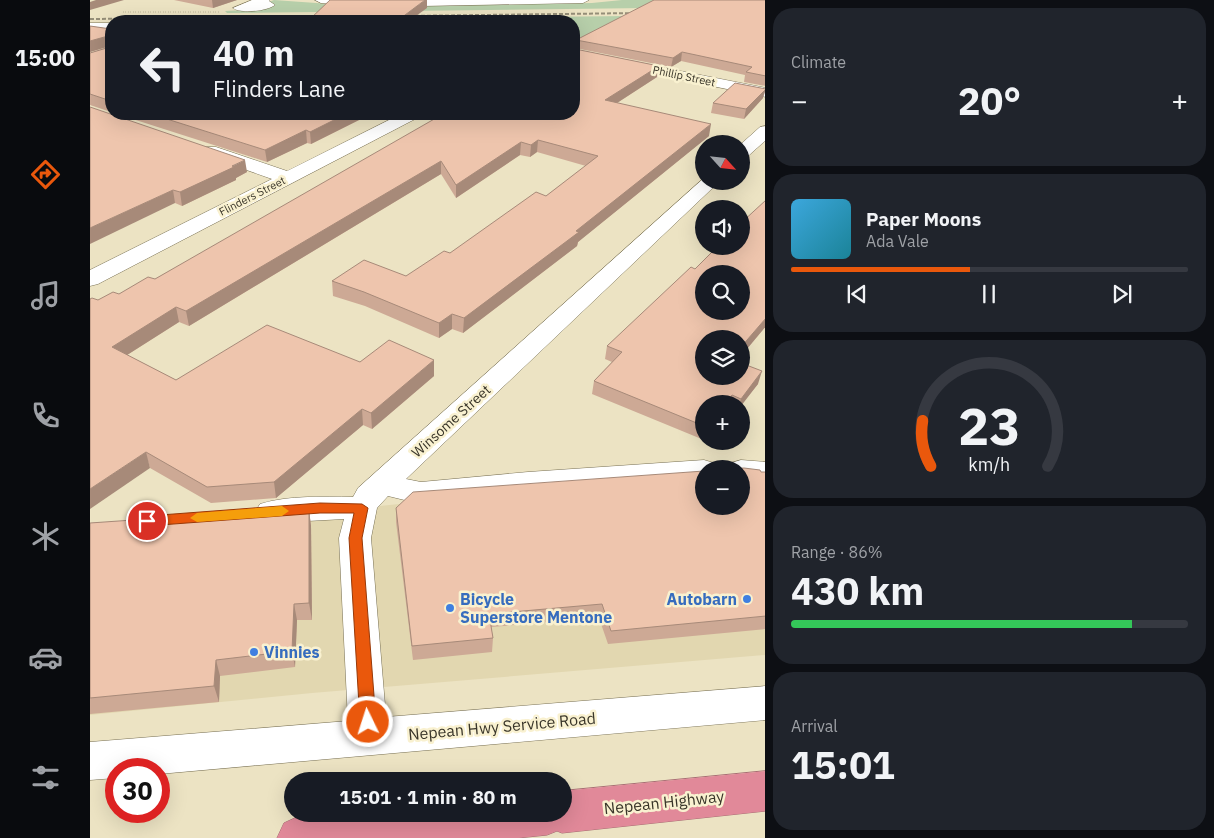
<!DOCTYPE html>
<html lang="en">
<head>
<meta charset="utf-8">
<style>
  :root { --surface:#171b24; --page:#20242c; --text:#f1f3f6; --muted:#9ea1a6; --line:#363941; --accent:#ea580c }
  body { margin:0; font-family:"IBM Plex Sans",sans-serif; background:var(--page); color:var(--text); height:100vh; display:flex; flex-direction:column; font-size:19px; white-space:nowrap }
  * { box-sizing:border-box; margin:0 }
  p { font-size:16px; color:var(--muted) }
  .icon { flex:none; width:28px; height:28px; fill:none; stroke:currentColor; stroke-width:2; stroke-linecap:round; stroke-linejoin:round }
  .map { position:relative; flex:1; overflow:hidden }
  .side { display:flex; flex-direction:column; gap:8px; padding:8px; background:#0d0f14; width:449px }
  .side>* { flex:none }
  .top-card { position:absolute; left:15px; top:15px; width:475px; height:105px; border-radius:20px; box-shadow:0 5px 20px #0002; background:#171b24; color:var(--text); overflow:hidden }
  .needle { width:32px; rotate:117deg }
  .buttons { position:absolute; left:605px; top:135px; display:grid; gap:10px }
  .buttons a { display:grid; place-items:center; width:55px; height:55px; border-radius:50%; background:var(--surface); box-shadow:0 5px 20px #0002; font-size:25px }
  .speed { position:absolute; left:15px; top:758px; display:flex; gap:10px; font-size:25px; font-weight:700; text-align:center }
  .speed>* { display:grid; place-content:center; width:65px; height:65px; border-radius:50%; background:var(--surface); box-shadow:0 5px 20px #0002; line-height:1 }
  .speed .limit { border:8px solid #d22; background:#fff; color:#111 }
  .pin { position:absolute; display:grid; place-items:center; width:42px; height:42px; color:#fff; margin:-21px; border:2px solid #fff; border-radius:50%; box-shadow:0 1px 5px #0007 }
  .me { position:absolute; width:55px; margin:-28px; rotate:356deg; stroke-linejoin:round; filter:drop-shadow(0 0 4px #0008) }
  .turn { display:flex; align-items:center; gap:18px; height:105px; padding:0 25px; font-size:22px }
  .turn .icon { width:65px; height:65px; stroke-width:2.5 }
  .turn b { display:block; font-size:35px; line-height:42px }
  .big { font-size:38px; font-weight:700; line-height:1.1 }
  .side .card { flex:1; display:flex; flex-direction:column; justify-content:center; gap:8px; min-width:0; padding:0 18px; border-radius:20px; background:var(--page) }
  .side .dial { align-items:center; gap:0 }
  .dial svg { height:130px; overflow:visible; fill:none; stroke:var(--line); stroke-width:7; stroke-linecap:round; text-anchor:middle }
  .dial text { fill:var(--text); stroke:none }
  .song { display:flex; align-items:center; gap:15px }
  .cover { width:60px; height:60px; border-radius:8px; background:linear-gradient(135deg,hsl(200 70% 55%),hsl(190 70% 35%)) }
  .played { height:5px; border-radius:2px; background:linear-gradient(90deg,var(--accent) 45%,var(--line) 45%) }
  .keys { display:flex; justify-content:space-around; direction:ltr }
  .heat { display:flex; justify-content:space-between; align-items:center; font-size:28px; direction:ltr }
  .charge { height:8px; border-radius:4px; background:linear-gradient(90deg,#34c759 86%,var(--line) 0) }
  .trip { position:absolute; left:194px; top:772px; width:288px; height:50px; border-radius:25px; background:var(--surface); box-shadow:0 5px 20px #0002; font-weight:700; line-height:50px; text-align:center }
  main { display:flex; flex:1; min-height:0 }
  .dock { display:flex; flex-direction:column; width:90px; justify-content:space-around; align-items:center; background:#090b0e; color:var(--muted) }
  .dock .icon { width:35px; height:35px }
  .dock .selected { color:var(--accent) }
  .dock b { font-size:22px; color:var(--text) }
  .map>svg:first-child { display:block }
  .built { fill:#e2d7b0 }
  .green { fill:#b7cfaa }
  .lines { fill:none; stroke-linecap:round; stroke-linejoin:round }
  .minor-casing { stroke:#787053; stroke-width:1 }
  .highway-casing { stroke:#a66c72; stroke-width:1 }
  .path { stroke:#8f8873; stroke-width:1; stroke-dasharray:0.5 2; stroke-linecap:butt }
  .minor { fill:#fff; fill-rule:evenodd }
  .highway { fill:#e18999; fill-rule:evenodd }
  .rail { stroke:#958e78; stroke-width:2; stroke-dasharray:4 2; stroke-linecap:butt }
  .wall { fill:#cda995 }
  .shaded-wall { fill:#a78a79 }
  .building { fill:#eec5ad; stroke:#a78a79; fill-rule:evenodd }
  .route { fill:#ea580c; stroke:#983908 }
  .slow { fill:#f59e0b }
  .shop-dot { fill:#3f7fe0; stroke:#f9f1d0; stroke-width:2 }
  .labels { text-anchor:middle; stroke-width:5; stroke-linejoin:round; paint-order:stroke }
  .far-street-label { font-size:11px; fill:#393529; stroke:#f9f1d0 }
  .street-label { font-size:14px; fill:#393529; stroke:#f9f1d0 }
  .near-shop-label { font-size:16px; font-weight:bold; fill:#366cbe; stroke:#f9f1d0; text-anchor:start }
  .near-street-label { font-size:16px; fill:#393529; stroke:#f9f1d0 }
</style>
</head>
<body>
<main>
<nav class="dock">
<b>15:00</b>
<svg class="icon selected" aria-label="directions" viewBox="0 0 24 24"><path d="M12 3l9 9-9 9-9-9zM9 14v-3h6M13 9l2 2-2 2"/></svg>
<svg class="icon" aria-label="music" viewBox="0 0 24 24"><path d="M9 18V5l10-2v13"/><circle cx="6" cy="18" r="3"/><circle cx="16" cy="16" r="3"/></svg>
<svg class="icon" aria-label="phone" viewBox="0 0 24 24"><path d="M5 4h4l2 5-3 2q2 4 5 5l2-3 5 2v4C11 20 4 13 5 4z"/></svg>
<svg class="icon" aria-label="climate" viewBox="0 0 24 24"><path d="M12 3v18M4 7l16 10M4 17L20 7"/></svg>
<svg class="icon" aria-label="car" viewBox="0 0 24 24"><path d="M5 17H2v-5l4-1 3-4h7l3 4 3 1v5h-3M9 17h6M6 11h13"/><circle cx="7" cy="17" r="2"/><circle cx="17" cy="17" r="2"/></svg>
<svg class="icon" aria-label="filters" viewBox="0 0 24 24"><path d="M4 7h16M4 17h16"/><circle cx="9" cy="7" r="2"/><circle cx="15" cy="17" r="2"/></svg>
</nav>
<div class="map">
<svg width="676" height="838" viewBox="0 0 676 838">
  <rect width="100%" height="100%" fill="#ece3c3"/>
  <!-- built -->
  <path class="built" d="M675,485v170l-453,38 -222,22v-185l203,-15 106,-11 342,2z"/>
  <!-- green -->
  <g class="green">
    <path d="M184,0l98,7 220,-4 30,-3h39l-14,8 -420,5 -2,-2 21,-1z"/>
    <path d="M540,16l-56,32v-27h-125l-1,-3z"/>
  </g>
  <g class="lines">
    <defs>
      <g id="minor">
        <path d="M162,0h18l-1,1 6,4c-7,6 -35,9 -42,3z"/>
        <path d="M225,0h274l-6,3 -213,4 -49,-4z"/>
        <rect x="0" y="23" width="21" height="8"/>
        <path d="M484,50l192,38v9l-192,-39z"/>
        <path d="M311,114h20l-2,3 -321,167 -8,2v-16l182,-91 -68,-24 -3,-4 3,-4h12l71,24z"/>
        <path d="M676,126v14l-19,17 -6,1v-14l19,-17z"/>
        <path d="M614,178v3h16l-314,298 15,3 107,-10 176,-12 10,3 4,6h-14v11l-176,12 -107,12 -33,-8 -11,12 -6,30 15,179 380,-31v34l-607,54v-5h-43v9l-26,2v-38l258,-21 -9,-183 5,-19 -73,4 -11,-3 -5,-8 5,-8c29,-9 63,-7 93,-7l5,-9z"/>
        <path d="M651,460l25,2v20l-25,-2v-11h-14l4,-6z"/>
      </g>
      <path id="highway" d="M676,771v40l-204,22 -5,-2 -10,4 -29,3h-241l7,-15 15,-7 27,-2h236v-23z"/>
    </defs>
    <!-- minor casing -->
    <use href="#minor" class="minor-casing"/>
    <!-- highway casing -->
    <use href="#highway" class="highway-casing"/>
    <!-- path -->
    <path class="path" d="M33,12h96"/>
    <!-- minor -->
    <use href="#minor" class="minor"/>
    <!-- highway -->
    <use href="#highway" class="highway"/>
    <!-- rail -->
    <g class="rail">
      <path d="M313,16l237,-3"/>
      <path d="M0,19l235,-2"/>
    </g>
  </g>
  <!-- wall -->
  <g class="wall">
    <path d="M84,0h63l-24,8z"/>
    <path d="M676,0v86l-22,-4 1,-7 -64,-14 -10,6 -96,-19 1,-8z"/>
    <path d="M0,26l21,3v83l-21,-7v-52l20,-7 -20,6z"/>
    <path d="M485,49l84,17 -2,11 -40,26 92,33 -131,106 -1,4 -114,87 -11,-4 -13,9 -74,-32 -32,-10 -1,-15 74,-5 44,-23 96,-57 40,-30 -49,-14 -7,5 -10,-2 -64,43 -15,-24 -252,152 -10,-4 -52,33 49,25 184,-18 74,14 -62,53 -9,-4 -87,73 -65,5 -61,-35 -52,-168 21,-6 36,-15z"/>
    <path d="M673,98l-19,21 -33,-6 2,-10z"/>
    <path d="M0,107l157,65 -11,6v2l-54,26 -7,-3z"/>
    <path d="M27,114h254l-60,30 -4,-1 -40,19z"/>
    <path d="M676,200v126l-25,30 -37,-17 54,45 -17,20h-37v36l-112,-46 2,-13 18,-19 -7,-3 2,-13 88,-77z"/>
    <path d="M671,472h5v157l-158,15 -9,-26 -108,9 2,11 -1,14 -79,8 -17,-138v-14z"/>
    <path d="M219,510l2,16 1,94h-15l-2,47 -75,9 -1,26 -129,12v-191z"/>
  </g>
  <!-- shaded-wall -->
  <g class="shaded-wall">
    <path d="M6,0h28l-34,10v-8z"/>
    <path d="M122,0h25l-24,8z"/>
    <path d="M335,0h2v8l-18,13 -8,-3z"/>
    <path d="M18,36l2,10 -20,6v-11z"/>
    <path d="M592,52l-1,9 -10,6 2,-9z"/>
    <path d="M569,66l-2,11 -54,35 2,-12z"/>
    <path d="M676,89l-3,9 -19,21 2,-10z"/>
    <path d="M256,114h25l-60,30 -1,-12z"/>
    <path d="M621,124l-2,12 -131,106 -1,4 -114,87 1,-15z"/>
    <path d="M216,130l1,13 -40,19 -2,-12z"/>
    <path d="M448,140l-1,12 -7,5 1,-12z"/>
    <path d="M431,142l-1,13 -64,43v-13z"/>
    <path d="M155,160l2,12 -11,6v2l-54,26 -2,-14z"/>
    <path d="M351,161v13l-252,152 -3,-15z"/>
    <path d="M83,190l2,13 -85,41v-16z"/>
    <path d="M86,307l3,15 -63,40 -4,-15z"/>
    <path d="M362,314v15l-13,9v-15z"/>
    <path d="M676,318v8l-25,30v-9z"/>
    <path d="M344,360v16l-62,53 -1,-16z"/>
    <path d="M672,371l-4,13 -17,22v-2h-2l2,-5z"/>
    <path d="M642,395l-2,9h-4z"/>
    <path d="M272,409l1,16 -87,73 -2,-16z"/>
    <path d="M56,452l4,16 -60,41v-20z"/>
    <path d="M219,510l2,16 1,94 -3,-17z"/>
    <path d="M204,604l3,16 -2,47 -3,-16z"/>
    <path d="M126,660l4,16 -1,26 -5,-16z"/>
  </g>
  <!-- building -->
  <g class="building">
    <path d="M240,0h95l-24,18 15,3h-96l-10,-2z"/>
    <path d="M564,0h112v76l-20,-4 6,-5 -70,-15 -9,6 -97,-18z"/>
    <path d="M0,26l21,3v72l-21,-7v-41l20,-6 1,-9 -3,-2 -18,5z"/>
    <path d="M484,42l1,7 84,17 -54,34 106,24 -135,107 3,1 -115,86 -12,-4 -13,9 -75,-31 -32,-11 32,-21 42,16 38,-25 6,2 86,-61 10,4 52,-40 -60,-16 -7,5 -10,-3 -65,43 -15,-24 -255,150 -10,-4 -64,40 64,33 91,-55 93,37 29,-22 45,20 -63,53 -9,-4 -88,73 -67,5 -61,-35 -56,37v-190l2,-1 6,2 15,-8 6,2 29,-17 7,2 288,-165h131z"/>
    <path d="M645,83l31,6 -20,20 -33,-6z"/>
    <path d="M0,107l155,53 -13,6 2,1 -54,25 -7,-2 -83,38z"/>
    <path d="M61,114h195l-36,18 -4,-2 -41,20z"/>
    <path d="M676,200v118l-25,29v-8h-37v37h37v-13l21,8 -21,28 -9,-4 -6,9h-22v22l-110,-45 28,-29 -15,-6 84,-79 4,2 23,-23h23v-23zM614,274h37v37h-37z"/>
    <path d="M654,468l16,2 1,2h5v144l-155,15 -9,-27 -113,10 4,24 -81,8 -16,-138 17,-16 291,-21v35h37v-37h-12z"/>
    <path d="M215,508l4,2v93l-15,1 -2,47 -76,9 -2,26 -124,12v-175z"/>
  </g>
  <!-- route -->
  <path class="route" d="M230,503l42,1 6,4 -6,30 14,184 -3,6 -5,2 -6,-2 -2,-6 -11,-184 5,-25h-34l-173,13 -6,-5 6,-5z"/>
  <!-- slow -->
  <path class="slow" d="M192,506l7,5 -7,5 -85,6 -7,-4 7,-5z"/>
  <!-- markers -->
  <g class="shop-dot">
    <circle cx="657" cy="599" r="5"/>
    <circle cx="360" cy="608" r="5"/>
    <circle cx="164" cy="652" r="5"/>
  </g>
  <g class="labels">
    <!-- far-street labels -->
    <g class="far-street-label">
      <text transform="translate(594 76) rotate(12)" y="4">Phillip Street</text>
      <text transform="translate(162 196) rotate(-27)" y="4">Flinders Street</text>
    </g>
    <!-- street labels -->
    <g class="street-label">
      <text transform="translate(361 421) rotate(-42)" y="5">Winsome Street</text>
    </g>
    <!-- near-shop labels -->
    <g class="near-shop-label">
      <text x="370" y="605">Bicycle<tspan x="370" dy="18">Superstore Mentone</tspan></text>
      <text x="647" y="605" text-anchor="end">Autobarn</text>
      <text x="174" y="658">Vinnies</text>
    </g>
    <!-- near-street labels -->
    <g class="near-street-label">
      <text transform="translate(412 726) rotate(-5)" y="6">Nepean Hwy Service Road</text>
      <text transform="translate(574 802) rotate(-6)" y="6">Nepean Highway</text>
    </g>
  </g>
</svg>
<div class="buttons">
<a><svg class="needle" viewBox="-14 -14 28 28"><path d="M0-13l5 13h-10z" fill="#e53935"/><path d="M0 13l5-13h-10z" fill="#9ea1a6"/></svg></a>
<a><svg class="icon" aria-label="sound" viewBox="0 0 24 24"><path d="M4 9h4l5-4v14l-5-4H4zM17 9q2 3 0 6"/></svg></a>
<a><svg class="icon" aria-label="search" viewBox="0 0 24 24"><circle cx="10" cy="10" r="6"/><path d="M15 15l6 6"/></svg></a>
<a><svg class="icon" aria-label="layers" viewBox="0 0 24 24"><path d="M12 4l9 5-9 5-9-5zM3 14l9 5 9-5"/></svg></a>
<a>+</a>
<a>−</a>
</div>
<div class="speed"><div class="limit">30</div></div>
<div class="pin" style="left:57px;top:521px;background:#d93025"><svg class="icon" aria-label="arrive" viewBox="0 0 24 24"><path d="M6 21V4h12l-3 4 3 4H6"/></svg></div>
<svg class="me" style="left:278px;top:722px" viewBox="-20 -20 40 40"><circle r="17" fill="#ea580c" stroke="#fff" stroke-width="3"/><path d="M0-11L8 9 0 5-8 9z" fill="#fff"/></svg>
<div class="trip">15:01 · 1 min · 80 m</div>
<div class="top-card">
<div class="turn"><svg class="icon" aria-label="left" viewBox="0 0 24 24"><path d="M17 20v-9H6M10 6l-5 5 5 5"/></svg><div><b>40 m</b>Flinders Lane</div></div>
</div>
</div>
<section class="side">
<div class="card"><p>Climate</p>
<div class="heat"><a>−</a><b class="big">20°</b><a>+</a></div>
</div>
<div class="card">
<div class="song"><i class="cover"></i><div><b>Paper Moons</b><p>Ada Vale</p></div></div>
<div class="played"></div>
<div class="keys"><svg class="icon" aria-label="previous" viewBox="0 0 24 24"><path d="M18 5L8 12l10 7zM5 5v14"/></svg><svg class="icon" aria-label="pause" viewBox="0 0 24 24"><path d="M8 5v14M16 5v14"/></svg><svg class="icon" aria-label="next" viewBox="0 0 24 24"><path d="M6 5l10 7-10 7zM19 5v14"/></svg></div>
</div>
<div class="card dial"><svg viewBox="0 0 100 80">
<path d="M14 69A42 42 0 1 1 86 69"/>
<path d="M14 69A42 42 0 0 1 9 41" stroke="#ea580c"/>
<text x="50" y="56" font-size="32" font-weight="700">23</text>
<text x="50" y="72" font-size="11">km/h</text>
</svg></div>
<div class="card"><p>Range · 86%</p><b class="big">430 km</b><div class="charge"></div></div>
<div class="card"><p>Arrival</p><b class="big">15:01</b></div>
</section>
</main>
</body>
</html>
